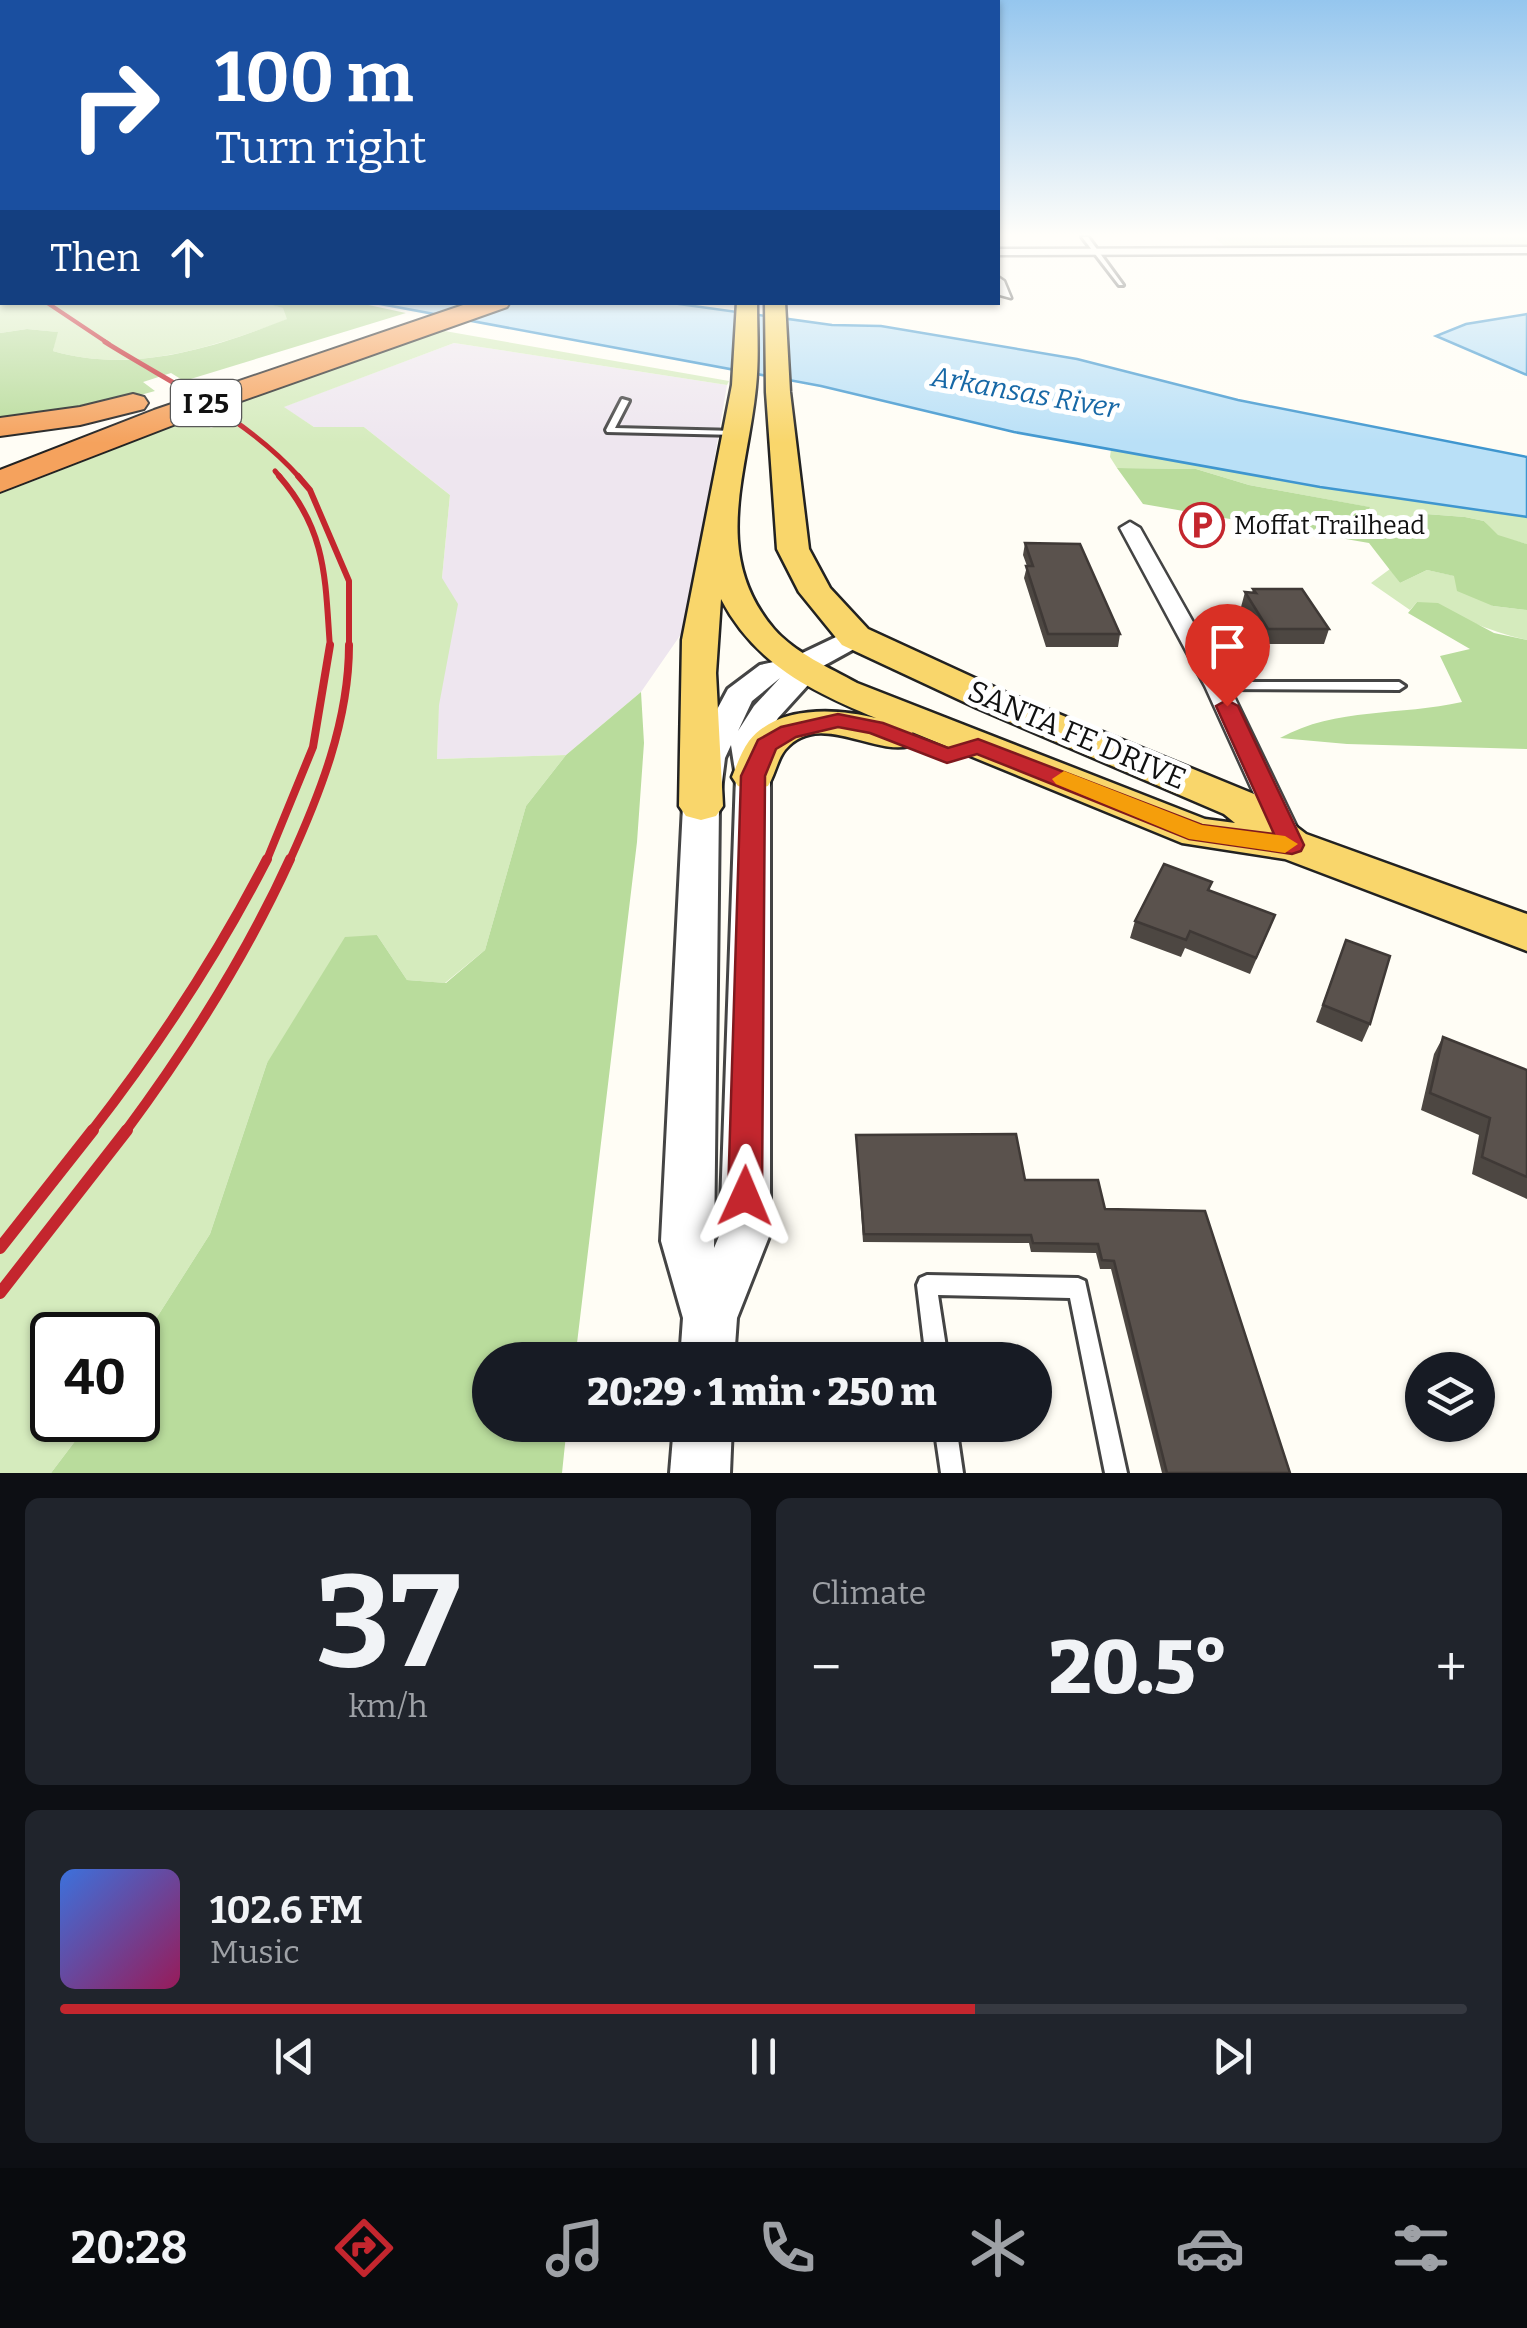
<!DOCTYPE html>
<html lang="en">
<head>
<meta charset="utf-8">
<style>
  :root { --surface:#171b24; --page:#20242c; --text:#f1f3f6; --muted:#9ea1a6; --line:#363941; --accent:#c4262e }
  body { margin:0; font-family:Bitter,serif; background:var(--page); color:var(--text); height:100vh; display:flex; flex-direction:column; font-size:38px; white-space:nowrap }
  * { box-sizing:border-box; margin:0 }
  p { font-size:32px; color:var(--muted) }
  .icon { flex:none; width:55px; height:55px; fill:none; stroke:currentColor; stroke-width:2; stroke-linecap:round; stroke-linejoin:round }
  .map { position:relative; height:1473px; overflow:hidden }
  .side { display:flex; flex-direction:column; gap:25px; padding:25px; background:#0d0f14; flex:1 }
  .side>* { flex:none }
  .banner { position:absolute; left:0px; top:0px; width:1000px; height:305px; box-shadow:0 2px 8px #0004; background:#1a4fa0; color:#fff; overflow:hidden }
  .fabs { position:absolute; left:1405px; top:1352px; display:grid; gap:20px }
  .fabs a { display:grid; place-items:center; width:90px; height:90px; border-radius:50%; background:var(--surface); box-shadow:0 2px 8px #0004; font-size:50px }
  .speed { position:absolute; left:30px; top:1312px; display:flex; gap:20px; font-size:50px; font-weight:700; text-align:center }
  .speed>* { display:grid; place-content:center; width:130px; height:130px; border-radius:50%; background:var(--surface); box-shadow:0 2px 8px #0004; line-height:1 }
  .speed .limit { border:5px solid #111; border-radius:15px; background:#fff; color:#111 }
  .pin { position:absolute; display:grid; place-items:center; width:85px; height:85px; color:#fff; margin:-102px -42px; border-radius:50% 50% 50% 0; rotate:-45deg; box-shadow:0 0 10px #0007 }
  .pin .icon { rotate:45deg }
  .me { position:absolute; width:110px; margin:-55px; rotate:1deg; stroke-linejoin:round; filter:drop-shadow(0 0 8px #0008) }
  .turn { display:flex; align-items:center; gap:35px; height:210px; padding:0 50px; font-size:45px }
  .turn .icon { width:130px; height:130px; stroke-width:2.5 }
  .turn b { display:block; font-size:70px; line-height:85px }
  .then { display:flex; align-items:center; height:95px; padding:0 50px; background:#0003; gap:20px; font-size:38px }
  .big { font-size:75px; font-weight:800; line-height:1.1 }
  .side .tile { flex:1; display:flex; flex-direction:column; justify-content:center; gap:15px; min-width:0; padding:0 35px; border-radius:15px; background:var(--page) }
  .side .dial { align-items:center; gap:0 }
  .dial b { font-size:130px; line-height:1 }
  .song { display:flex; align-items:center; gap:30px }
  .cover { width:120px; height:120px; border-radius:15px; background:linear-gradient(135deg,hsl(220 70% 55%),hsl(330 70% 35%)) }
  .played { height:10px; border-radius:5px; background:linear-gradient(90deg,var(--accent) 65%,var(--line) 65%) }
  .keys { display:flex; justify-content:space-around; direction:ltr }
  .heat { display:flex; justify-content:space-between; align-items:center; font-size:55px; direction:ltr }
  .side .tiles { flex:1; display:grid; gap:25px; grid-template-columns:1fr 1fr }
  .tile:last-child { grid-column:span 2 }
  .trip { position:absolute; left:472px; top:1342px; width:580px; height:100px; border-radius:50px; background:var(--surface); box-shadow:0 2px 8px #0004; font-weight:800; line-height:100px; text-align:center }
  .tabs { display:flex; height:160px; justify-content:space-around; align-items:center; background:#090b0e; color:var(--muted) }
  .tabs .icon { width:70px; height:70px }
  .tabs .on { color:var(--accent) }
  .tabs b { font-size:45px; color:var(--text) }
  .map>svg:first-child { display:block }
  .industrial { fill:#eee6ef }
  .green { fill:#d5ebbd }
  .forest { fill:#b9dc9c }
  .pitch { fill:#e6f2cf }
  .water { fill:#b9e0f7; stroke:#3f96cf; stroke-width:2.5 }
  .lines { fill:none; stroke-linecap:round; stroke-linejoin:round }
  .service-casing { stroke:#444; stroke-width:6 }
  .minor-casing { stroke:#444; stroke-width:5 }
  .tertiary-casing { stroke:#444; stroke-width:6 }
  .primary-casing { stroke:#222; stroke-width:5 }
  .motorway-casing { stroke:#222; stroke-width:4 }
  .service { fill:#fff; fill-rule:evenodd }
  .minor { fill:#fff; fill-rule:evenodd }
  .tertiary { fill:#fff; fill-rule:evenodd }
  .primary { fill:#f9d66b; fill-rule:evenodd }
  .motorway { fill:#f5a25d; fill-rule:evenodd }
  .rail-far5 { stroke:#c4262e; stroke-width:4 }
  .rail-far4 { stroke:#c4262e; stroke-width:5 }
  .rail-far3 { stroke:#c4262e; stroke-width:6 }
  .rail-far2 { stroke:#c4262e; stroke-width:8 }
  .rail-far1 { stroke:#c4262e; stroke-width:10 }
  .rail { stroke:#c4262e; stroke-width:12 }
  .wall { fill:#4d4742 }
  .building { fill:#5a524d; stroke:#3f3936; stroke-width:2.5 }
  .route { fill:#c4262e; stroke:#7f191e; stroke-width:2.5 }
  .slow { fill:#f59e0b }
  .labels { text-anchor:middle; stroke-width:10; stroke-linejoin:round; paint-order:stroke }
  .far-poi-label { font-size:25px; fill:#111; stroke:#fff; text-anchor:start }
  .far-water-label { font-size:28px; font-style:italic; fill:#1768a6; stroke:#fff }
  .shield { fill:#fff; stroke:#585858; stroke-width:2.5 }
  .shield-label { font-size:28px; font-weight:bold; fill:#111 }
  .street-label { font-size:30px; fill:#111; stroke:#fff }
</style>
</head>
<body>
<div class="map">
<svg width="1527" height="1473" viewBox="0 0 1527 1473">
  <rect width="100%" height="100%" fill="#fffdf5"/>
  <!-- industrial -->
  <path class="industrial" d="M454,343l273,42 -41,242 -45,65 -75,63 -129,4 5,-181 8,-83 -86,-68h-50l-31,-20z"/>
  <!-- green -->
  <g class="green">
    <path d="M0,237l2,65 261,1 21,5 4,11c-76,29 -155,55 -235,32l4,-19 -30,-3 -27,4z"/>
    <path d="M439,330l290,51 -2,4 -273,-42 -170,64 30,20h50l86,68 -8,83 16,26 -19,101 -2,54 129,-4 -40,51 -41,144 -40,33 -38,-3 -30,-45 -110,128 -57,171 -72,113v-12h-86v85h39l-40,53h-51v-979l195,-76 16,10 30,-10 -17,-12z"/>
    <path d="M1111,449l209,38 207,30v27l-30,-8 -13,-15 -19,-4 -39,-3 -33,9 -30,-7 6,-9 -120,-22 -53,-16 -79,-1 -7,-11z"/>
    <path d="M1390,569l10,14 27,-13 28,6 38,30 34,4v30c-39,-8 -72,-27 -110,-38l-7,8 -39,-27z"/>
  </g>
  <!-- forest -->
  <g class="forest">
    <path d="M263,303h96l47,10 -222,68 -13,-8 -28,9 12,9 -51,14 -104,15v-87l27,-4 31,3 -5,19c80,23 160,-3 234,-32l-4,-11z"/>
    <path d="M1117,468l79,1 53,16 121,22 -6,9 29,7 33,-9 39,3 19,4 14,14 29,9v66l-34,-4 -36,-15 -3,-15 -27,-6 -27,13 -31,-40 -226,-39z"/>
    <path d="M1417,602l21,1 56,30 33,7v109l-180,-5 -67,-6c56,-31 121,-22 182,-36l-22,-46 30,-7 -62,-36z"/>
    <path d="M641,692l3,51 -7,99 -62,518h-85v65h77l-5,48h-511l40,-53h47v-73l72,-113 57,-171 78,-126 32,-2 30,45 39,3 39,-33 41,-144 40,-51z"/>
  </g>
  <!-- pitch -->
  <path class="pitch" d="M1213,237h314v10l-300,1z"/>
  <!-- water -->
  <g class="water">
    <path d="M375,303h297l160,22 49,1 196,33 161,41 289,57v60l-207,-30 -306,-55 -193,-46z"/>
    <path d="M1527,314v61l-91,-39 30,-12z"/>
  </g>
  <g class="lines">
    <defs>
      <g id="service">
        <path d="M1082,237h6l35,48h-4z"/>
        <path d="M622,399l7,2 -14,27 122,3 4,2 -4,2 -130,-3 -1,-2z"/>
        <path d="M1217,682h182l6,4 -6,4 -186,-1 -2,-3z"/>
        <path d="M927,1275l151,3 7,3 42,192h-22l-35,-175 -132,-3 10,65h-22l-9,-75 3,-7z"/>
        <path d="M934,1425h22l7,48h-22z"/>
      </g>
      <g id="minor">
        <path d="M1527,247v6l-529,2v-6z"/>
        <path d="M998,277l6,4 7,17 -11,-3z"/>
        <path d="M1130,522l10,6 89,158 74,154 -4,7h-20l-4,-7 -70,-154 -85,-158z"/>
      </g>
      <g id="tertiary">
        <path d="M855,628l10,3 4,6 -4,6 -51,28 -6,14 -30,33 -15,24 7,35v457l-33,84 -3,42h-54l3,-42 -22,-77 22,-435 8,-48 37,-69 32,-24 32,-7zM780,678l-26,28 -16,25 14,-30zM731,745l5,32 -16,457 -6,14 5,-442 6,-48z"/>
        <path d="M674,1425h58l-2,48h-60z"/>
      </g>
      <path id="primary" d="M737,302h20c0,28 2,57 -1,85 -8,85 -46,167 18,242 21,24 56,39 83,54l348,136 30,4 -11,-9 -247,-106 -135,-63 -43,-53 -22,-43 -11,-157 -1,-90h20l5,90 19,157 21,39 38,41 137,63 249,102 52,40 221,80v37l-242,-92 -103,-16 -270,-111 3,5 -6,9c-37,9 -91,-36 -124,4 -8,10 -10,25 -17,36l-15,4 -15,-4 -6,-9c5,-12 9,-25 17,-36 28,-36 87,-33 127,-23 -65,-27 -121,-54 -155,-119l-5,74 7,133 -7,10 -15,4 -15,-4 -7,-10 3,-166 50,-255z"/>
      <g id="motorway">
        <path d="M472,302h38l-3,5 -331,117 -176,68v-22l154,-60z"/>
        <path d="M133,394l11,3 4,6 -4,6 -64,16 -80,11v-18l80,-11z"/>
      </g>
    </defs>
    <!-- service casing -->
    <use href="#service" class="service-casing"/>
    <!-- minor casing -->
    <use href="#minor" class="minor-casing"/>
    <!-- tertiary casing -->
    <use href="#tertiary" class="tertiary-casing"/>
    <!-- primary casing -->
    <use href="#primary" class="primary-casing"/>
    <!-- motorway casing -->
    <use href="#motorway" class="motorway-casing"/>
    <!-- service -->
    <use href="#service" class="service"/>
    <!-- minor -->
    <use href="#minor" class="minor"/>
    <!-- tertiary -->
    <use href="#tertiary" class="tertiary"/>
    <!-- primary -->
    <use href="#primary" class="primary"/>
    <!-- motorway -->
    <use href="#motorway" class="motorway"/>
    <!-- rail-far5 -->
    <path class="rail-far5" d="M46,302l63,42"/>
    <!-- rail-far4 -->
    <g class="rail-far4">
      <path d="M105,342c67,42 142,76 195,136"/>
      <path d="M275,471l6,7"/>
    </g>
    <!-- rail-far3 -->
    <g class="rail-far3">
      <path d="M279,476c48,55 46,102 51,172"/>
      <path d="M298,476l12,14 39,91v67"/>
    </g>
    <!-- rail-far2 -->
    <g class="rail-far2">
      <path d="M266,862l47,-115 17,-102"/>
      <path d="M289,862c31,-68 60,-141 60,-217"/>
    </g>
    <!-- rail-far1 -->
    <g class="rail-far1">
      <path d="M91,1132c67,-86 126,-176 176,-273"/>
      <path d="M125,1132c63,-85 121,-176 165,-273"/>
    </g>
    <!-- rail -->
    <g class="rail">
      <path d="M0,1248l93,-118"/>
      <path d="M0,1293l127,-163"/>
    </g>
  </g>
  <!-- wall -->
  <g class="wall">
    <path d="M1025,543l95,91 -2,13h-72l-22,-69 3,-12 -4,-11z"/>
    <path d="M1253,589l76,40 -5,15h-61l-22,-37 4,-15 7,1z"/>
    <path d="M1212,882l-3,8 59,42 -18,42 -65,-26 -4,9 -51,-19 5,-17z"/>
    <path d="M1346,940l24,84 -8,18 -46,-20z"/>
    <path d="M1443,1037l84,33v129l-55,-25 7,-39 -58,-25 13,-56z"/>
    <path d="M856,1135l169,45 80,29 185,264h-128l-51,-204h-11l-4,-16 -65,-1 -2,-9 -166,-1z"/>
  </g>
  <!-- building -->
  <g class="building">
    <path d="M1025,543l55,1 40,90h-72l-22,-68h7z"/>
    <path d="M1253,589h49l27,40h-61l-23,-37 11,1z"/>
    <path d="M1164,864l48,18 -4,8 67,25 -19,43 -66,-27 -4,9 -51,-19z"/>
    <path d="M1346,940l44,16 -20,68 -47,-19z"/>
    <path d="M1443,1037l84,33v107l-45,-20 8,-39 -60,-25z"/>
    <path d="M1016,1134l9,46h73l7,29 100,2 85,262h-123l-53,-212 -12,-1 -4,-16 -65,-1 -2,-8 -167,-1 -8,-99z"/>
  </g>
  <!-- sky -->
  <linearGradient id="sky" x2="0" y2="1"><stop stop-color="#95c6ee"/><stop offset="0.53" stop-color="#fffefa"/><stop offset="1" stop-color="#fffefa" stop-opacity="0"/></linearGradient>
  <rect width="1527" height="443" fill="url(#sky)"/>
  <!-- route -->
  <path class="route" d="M1227,700l11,6 66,139 -3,6 -9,3 -103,-15 -212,-85 -30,9 -77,-30 -32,-6 -42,10 -20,12 -11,27 -3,420 -5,11 -12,4 -12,-4 -5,-11 13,-420 17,-36 23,-13 57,-13 45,9 65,25 30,-9 224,86 72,9 -58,-128z"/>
  <!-- slow -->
  <path class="slow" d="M1064,771l138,54 83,11 13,8 -13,9 -96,-14 -133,-55 -4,-5z"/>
  <!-- icons -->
  <defs>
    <symbol id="parking-ring" viewBox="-11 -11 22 22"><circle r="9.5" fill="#fff" stroke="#c4262e" stroke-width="1.5"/><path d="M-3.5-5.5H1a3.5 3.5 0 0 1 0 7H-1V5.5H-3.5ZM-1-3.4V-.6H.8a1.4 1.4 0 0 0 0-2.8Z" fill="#c4262e"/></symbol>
  </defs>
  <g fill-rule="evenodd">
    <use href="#parking-ring" x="1177" y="500" width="50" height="50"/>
  </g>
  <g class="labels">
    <!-- far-poi labels -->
    <g class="far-poi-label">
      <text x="1234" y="534">Moffat Trailhead</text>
    </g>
    <!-- far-water labels -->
    <g class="far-water-label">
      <text transform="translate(1025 392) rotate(10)" y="10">Arkansas River</text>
    </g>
    <!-- shield labels -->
    <rect class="shield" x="171" y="380" width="70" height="46" rx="8"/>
    <g class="shield-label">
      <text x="206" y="413">I 25</text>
    </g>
    <!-- street labels -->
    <g class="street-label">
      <text transform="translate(1077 735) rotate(23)" y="10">SANTA FE DRIVE</text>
    </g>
  </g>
</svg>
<div class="fabs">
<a><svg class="icon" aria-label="layers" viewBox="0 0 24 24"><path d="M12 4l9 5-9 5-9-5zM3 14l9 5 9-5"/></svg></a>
</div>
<div class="speed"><div class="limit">40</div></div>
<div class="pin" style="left:1227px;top:706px;background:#d93025"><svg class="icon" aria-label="arrive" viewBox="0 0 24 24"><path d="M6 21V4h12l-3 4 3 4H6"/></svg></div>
<svg class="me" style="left:745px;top:1196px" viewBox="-20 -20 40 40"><path d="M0-17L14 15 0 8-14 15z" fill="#c4262e" stroke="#fff" stroke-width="4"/></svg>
<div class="trip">20:29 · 1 min · 250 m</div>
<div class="banner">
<div class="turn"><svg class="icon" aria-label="right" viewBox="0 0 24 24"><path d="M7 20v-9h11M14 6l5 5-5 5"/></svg><div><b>100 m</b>Turn right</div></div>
<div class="then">Then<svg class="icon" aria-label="ahead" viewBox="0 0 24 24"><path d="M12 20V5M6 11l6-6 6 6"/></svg></div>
</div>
</div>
<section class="side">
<div class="tiles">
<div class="tile dial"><b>37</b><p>km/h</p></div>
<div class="tile"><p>Climate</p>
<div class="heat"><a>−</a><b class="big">20.5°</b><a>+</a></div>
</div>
<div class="tile">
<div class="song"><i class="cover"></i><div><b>102.6 FM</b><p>Music</p></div></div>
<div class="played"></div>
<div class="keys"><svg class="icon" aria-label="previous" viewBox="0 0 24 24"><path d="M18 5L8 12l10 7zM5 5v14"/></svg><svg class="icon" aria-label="pause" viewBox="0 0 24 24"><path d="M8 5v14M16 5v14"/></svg><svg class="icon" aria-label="next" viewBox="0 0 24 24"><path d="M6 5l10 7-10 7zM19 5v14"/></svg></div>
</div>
</div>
</section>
<nav class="tabs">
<b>20:28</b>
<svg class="icon on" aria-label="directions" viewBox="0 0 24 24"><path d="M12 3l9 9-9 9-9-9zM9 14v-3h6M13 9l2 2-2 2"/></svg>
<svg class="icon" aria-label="music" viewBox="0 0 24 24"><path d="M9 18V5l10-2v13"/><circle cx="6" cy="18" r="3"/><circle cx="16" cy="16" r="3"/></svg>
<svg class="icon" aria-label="phone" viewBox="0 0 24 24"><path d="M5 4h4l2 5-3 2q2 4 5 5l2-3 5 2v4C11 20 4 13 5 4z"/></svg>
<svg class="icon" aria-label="climate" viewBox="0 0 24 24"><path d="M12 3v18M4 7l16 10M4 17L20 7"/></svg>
<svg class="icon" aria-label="car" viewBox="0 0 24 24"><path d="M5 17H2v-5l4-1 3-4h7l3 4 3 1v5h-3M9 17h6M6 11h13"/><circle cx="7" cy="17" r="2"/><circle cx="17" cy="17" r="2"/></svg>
<svg class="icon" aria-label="filters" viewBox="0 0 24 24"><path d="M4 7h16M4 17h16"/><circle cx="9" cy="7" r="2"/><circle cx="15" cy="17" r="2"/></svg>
</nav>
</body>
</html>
